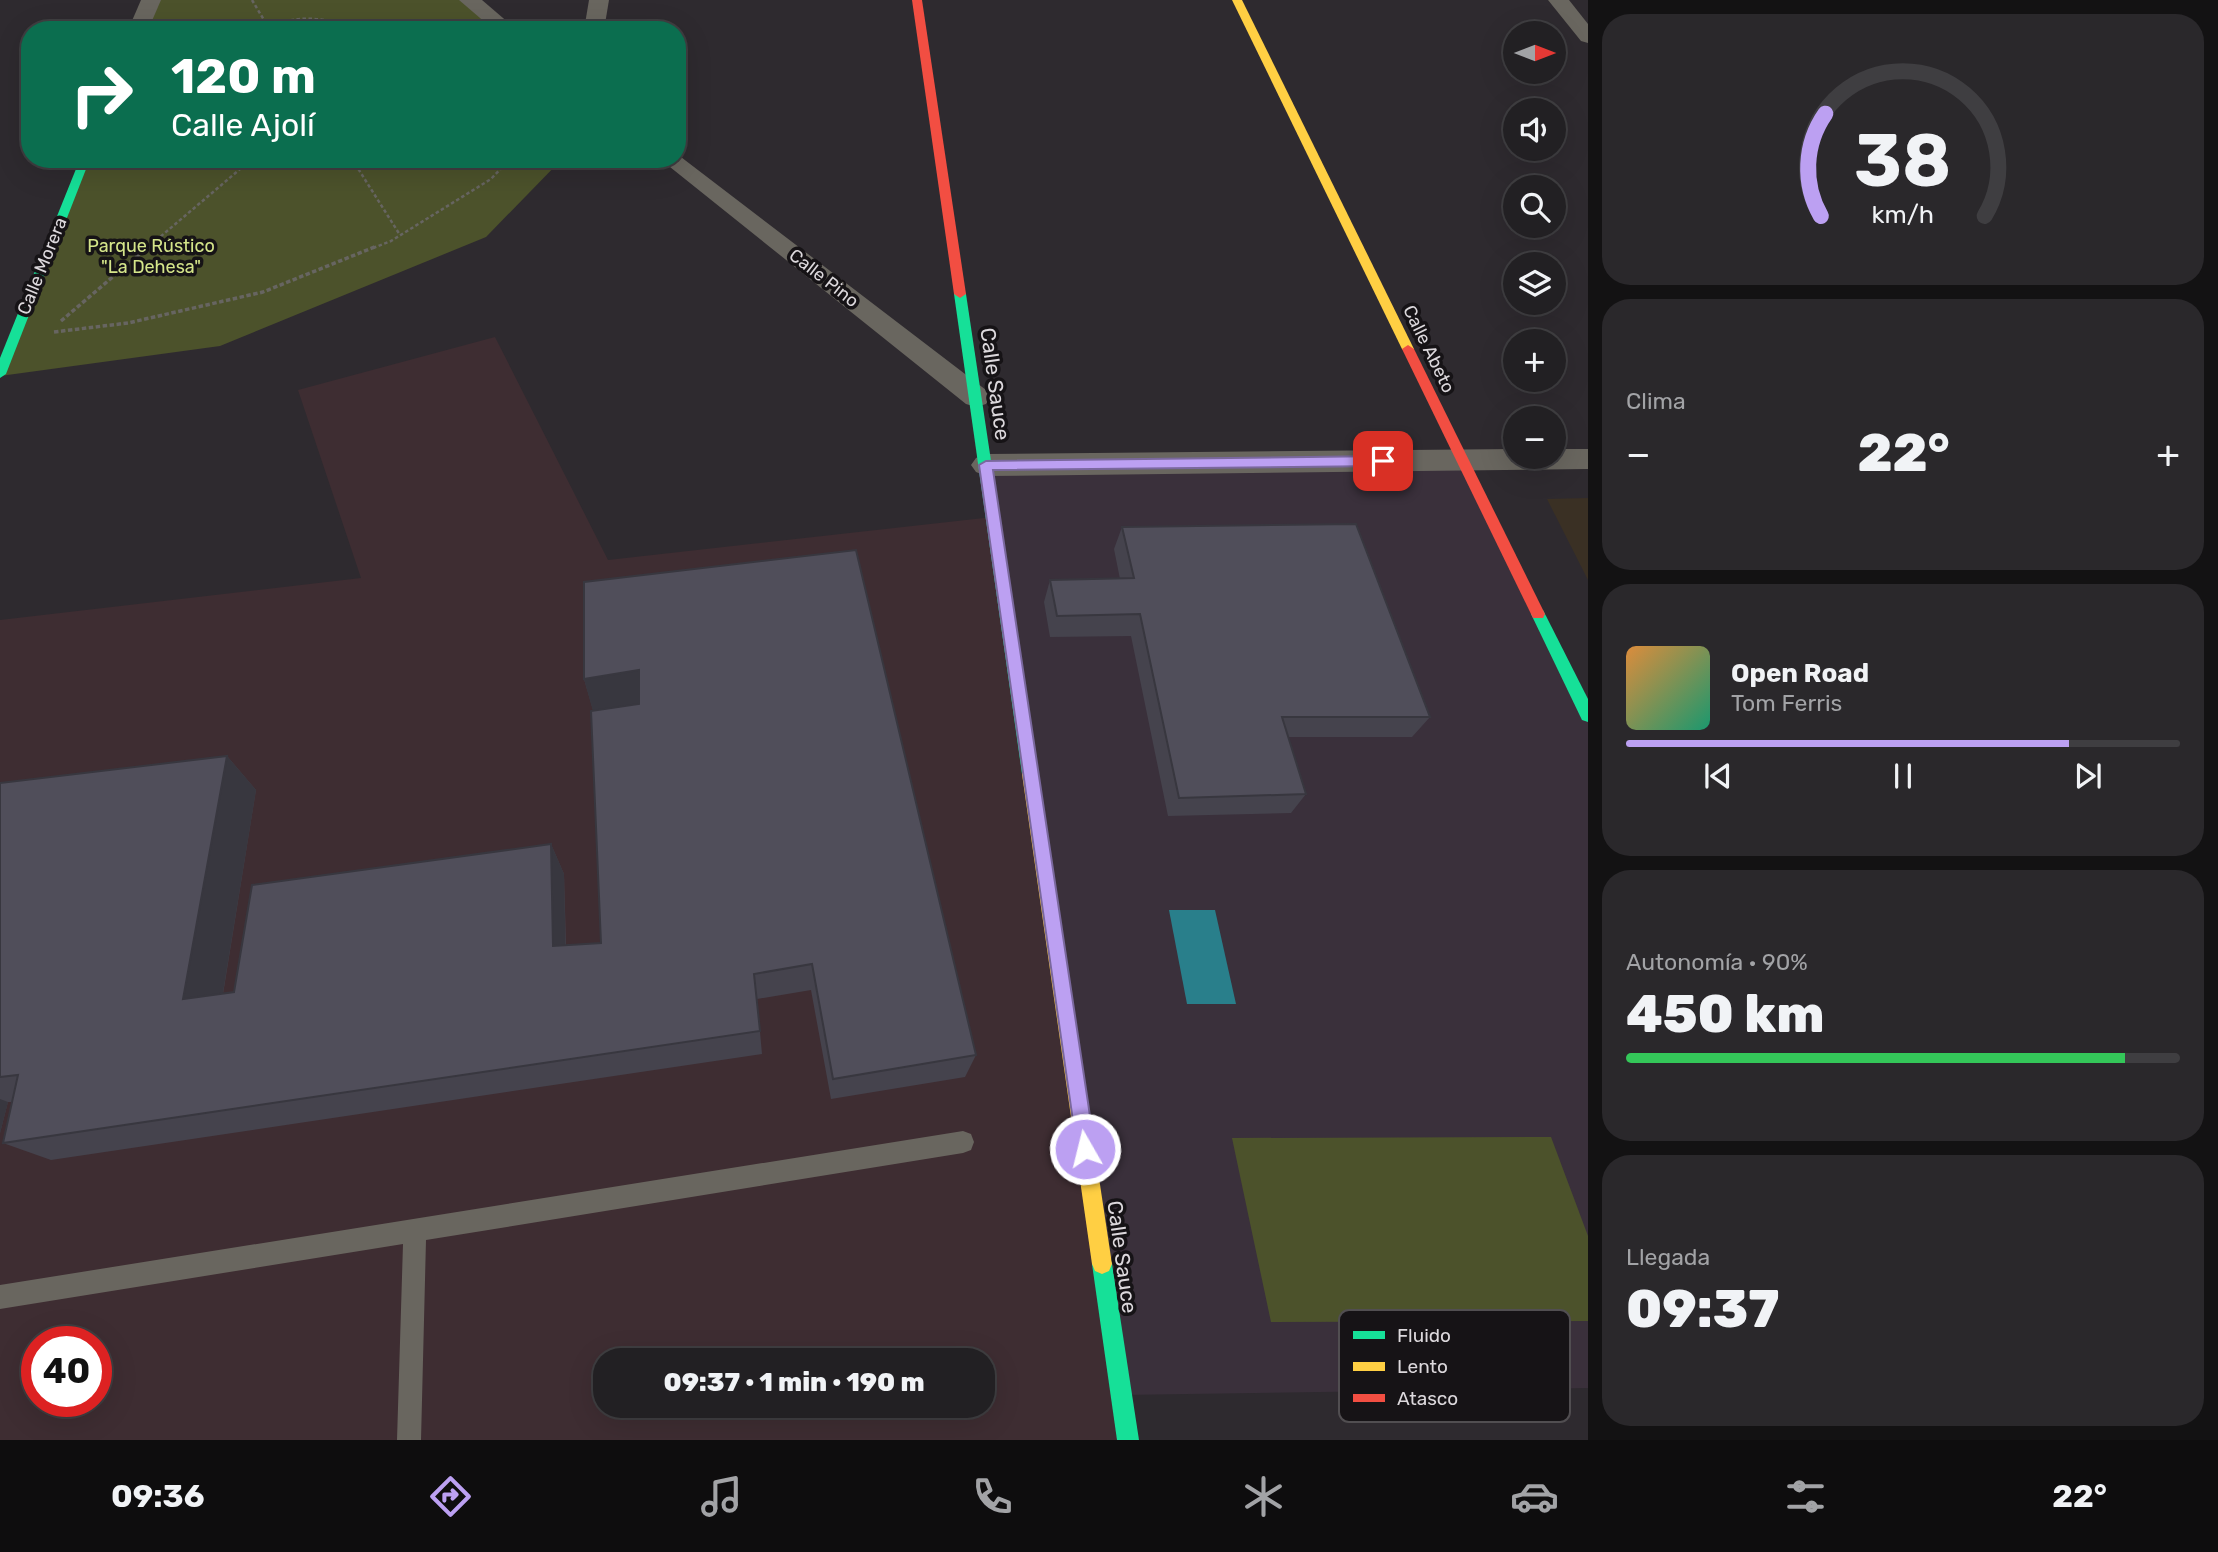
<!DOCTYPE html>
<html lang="es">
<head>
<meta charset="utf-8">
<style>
  :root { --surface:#222023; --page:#2a282b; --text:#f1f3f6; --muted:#a2a3a6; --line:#3f3e41; --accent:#bca0f2 }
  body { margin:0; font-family:Rubik,sans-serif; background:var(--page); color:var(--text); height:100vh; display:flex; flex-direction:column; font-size:26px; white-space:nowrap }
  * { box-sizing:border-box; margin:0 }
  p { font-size:23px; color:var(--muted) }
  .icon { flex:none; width:38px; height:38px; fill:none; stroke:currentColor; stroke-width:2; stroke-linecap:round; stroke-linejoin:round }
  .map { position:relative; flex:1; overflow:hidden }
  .side { display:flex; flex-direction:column; gap:14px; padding:14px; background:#131213; width:630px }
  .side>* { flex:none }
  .top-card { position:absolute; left:21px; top:21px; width:665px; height:147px; border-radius:28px; box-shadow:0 7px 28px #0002,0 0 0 2px var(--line); background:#0b6e4f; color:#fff; overflow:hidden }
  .needle { width:46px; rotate:90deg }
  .fabs { position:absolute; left:1503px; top:21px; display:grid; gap:14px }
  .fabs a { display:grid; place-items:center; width:63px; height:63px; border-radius:50%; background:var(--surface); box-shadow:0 7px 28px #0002,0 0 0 2px var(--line); font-size:35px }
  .speed { position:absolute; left:21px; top:1326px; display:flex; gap:14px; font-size:35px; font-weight:700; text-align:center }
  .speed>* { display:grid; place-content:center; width:91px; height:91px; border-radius:50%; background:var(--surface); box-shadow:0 7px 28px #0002,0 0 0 2px var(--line); line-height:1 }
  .speed .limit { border:10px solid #d22; background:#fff; color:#111 }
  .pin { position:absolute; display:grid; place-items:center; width:60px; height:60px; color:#fff; margin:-30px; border-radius:14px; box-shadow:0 4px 10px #0006 }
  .me { position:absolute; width:77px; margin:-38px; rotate:352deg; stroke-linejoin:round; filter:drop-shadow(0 0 5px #0008) }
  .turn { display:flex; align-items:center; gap:24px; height:147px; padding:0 35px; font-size:32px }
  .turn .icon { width:91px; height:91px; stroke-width:2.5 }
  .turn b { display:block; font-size:49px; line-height:60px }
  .big { font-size:52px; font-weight:800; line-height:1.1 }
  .side .card { flex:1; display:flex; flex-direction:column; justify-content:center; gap:10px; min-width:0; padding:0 24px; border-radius:28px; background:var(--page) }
  .side .dial { align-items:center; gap:0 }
  .dial svg { height:182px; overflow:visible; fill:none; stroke:var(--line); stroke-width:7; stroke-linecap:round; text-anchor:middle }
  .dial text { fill:var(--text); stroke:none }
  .song { display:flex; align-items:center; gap:21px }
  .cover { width:84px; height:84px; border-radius:10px; background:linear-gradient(135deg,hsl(30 70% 55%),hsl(160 70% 35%)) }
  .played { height:7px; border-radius:4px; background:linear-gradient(90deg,var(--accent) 80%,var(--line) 80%) }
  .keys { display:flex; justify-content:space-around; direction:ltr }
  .heat { display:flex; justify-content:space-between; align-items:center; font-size:38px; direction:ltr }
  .charge { height:10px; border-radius:5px; background:linear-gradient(90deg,#34c759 90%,var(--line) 0) }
  .trip { position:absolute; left:593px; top:1348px; width:402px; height:70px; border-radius:28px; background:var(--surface); box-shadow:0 7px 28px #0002,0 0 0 2px var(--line); font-weight:800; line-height:70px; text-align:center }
  .dock { display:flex; height:112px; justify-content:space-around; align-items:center; background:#0e0d0e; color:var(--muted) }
  .dock .icon { width:49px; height:49px }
  .dock .selected { color:var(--accent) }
  .dock b { font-size:32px; color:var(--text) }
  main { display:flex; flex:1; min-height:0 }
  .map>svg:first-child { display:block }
  .commercial { fill:#3a3024 }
  .built { fill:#3a303b }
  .medical { fill:#3e2d32; fill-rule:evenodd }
  .green { fill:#4c522b }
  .water { fill:#297f8b }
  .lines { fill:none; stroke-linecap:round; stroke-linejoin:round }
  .path-far1 { stroke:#676561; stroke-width:2.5; stroke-dasharray:3.5 2.5; stroke-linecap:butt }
  .path { stroke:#676561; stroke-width:3.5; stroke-dasharray:4.5 2.5; stroke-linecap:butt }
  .lane { fill:#69665f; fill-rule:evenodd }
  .street { fill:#69665f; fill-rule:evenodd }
  .fast { fill:#16e098; fill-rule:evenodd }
  .slow { fill:#ffcf43; fill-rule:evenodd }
  .jam { fill:#f24e42; fill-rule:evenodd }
  .wall { fill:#45434d }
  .shaded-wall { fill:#38373f }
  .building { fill:#504e5a; stroke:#38373f; stroke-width:2 }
  .route { fill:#bca0f2; stroke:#7a689d; stroke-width:2 }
  .labels { text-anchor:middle; stroke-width:7; stroke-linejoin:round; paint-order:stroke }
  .far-park-label { font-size:18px; fill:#d5e58a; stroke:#161316 }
  .far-street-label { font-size:18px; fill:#dcd8dc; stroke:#161316 }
  .street-label { font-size:21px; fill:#dcd8dc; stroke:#161316 }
  .key { fill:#161316; stroke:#514e51; stroke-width:2 }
  .key-label { font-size:19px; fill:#dcd8dc }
</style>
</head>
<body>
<main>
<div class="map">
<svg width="1588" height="1440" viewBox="0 0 1588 1440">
  <rect width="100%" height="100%" fill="#2e2a2f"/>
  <!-- commercial -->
  <path class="commercial" d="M1588,498v82l-41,-81z"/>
  <!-- built -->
  <path class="built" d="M1462,460l126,255v673l-467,7 -135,-930z"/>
  <!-- medical -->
  <path class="medical" d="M495,337l113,223 385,-43 135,923h-1128v-820l361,-42 -63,-188zM37,1342h59v60h-59zM606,1360h378v45h-378z"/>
  <!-- green -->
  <g class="green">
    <path d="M151,0h318l38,30h-369z"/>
    <path d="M85,159h477l-76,78 -266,109 -220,30z"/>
    <path d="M1551,1137l37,99v85l-317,1 -39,-184z"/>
  </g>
  <!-- water -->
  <path class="water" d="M1169,910h46l21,94h-49z"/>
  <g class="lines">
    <!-- path-far1 -->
    <g class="path-far1">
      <path d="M252,0l15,25"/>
      <path d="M256,30c33,-13 65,-17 98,0"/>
      <path d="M447,30l11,-4"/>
      <path d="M352,159l48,76"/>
      <path d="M147,248l105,-89"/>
      <path d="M373,248l18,-7 100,-62 19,-20"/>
    </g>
    <!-- path -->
    <g class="path">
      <path d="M61,321l88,-75"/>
      <path d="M54,332l74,-9 135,-31 114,-46"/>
    </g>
    <!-- lane -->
    <path class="lane" d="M963,1131l8,3 3,8 -3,8 -8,3 -537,87 -5,200h-24l6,-196 -403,65v-24z"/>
    <!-- street -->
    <g class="street">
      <path d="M141,0h20l-13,30h-20z"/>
      <path d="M459,0h23l35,30h-23z"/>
      <path d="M589,0h20l-5,30h-20z"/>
      <path d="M1548,0h21l19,24v19l-7,-2z"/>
      <path d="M677,154l309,236 4,7 -4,7 -10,3 -10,-3 -306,-245h17z"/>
      <path d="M1516,449v8h38v-8h34v20l-602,7 -10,-4 -5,-7 5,-7 10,-4z"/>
    </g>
    <!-- fast -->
    <g class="fast">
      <path d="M80,159h10l-84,215 -6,4v-20z"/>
      <path d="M960,290l6,4 72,480 -2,5 -6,2 -6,-2 -2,-5 -68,-480z"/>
      <path d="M1538,608l5,2 45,89v23l-6,-2 -51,-106z"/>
      <path d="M1102,1254l7,3 3,7 27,176h-22l-25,-176 3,-7z"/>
    </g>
    <!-- slow -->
    <g class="slow">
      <path d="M1232,0h10l172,349 -2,3 -4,1 -6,-4z"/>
      <path d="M1030,767l6,2 2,5 74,490 -3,7 -7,3 -7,-3 -3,-7 -70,-490 2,-5z"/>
    </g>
    <!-- jam -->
    <g class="jam">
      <path d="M912,0h10l44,294 -6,4 -6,-4z"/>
      <path d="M1408,345l6,4 131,265 -2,4h-10l-2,-4 -129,-265z"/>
    </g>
  </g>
  <!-- wall -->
  <g class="wall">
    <path d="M1122,527l308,190 -18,20h-124l18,57 -15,19 -123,3 -37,-180 -81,1 -6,-35 6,-22 70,-1 -6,-30z"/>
    <path d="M584,679l392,376 -11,22 -134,22 -20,-109 -54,9 5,55 -711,106 -48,-17 9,-41h-4l-8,31v-350l227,-27 29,34 -33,204 11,-2 317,-148 13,30 2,71 35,-2 -8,-233z"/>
  </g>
  <!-- shaded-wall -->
  <g class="shaded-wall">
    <path d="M639,670l8,36 -53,9 -10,-36z"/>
    <path d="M227,756l29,34 -38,233 -35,-24z"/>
    <path d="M551,844l13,30 2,99 -13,-27z"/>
    <path d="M0,1099l8,3 -8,31z"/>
  </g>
  <!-- building -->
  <g class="building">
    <path d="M1356,524l74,193h-148l24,77 -127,4 -39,-184 -83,2 -7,-36 84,-2 -12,-51z"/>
    <path d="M856,550l120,505 -143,24 -21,-115 -58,10 6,57 -757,112 15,-68 -18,2v-294l227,-27 -44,243 51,-7 18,-107 299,-41 2,102 48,-3 -10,-232 48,-7v-34l-55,9v-97z"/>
  </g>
  <!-- route -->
  <path class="route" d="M1383,456l6,5 -6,5 -390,4 102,679 -3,7 -7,3 -7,-3 -99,-691 7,-4z"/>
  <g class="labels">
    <!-- far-park labels -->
    <g class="far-park-label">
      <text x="151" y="252">Parque Rústico<tspan x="151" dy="21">"La Dehesa"</tspan></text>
    </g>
    <!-- far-street labels -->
    <g class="far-street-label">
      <text transform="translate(42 266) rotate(-68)" y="6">Calle Morera</text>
      <text transform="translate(824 278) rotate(38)" y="6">Calle Pino</text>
      <text transform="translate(1429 349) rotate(64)" y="6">Calle Abeto</text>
    </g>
    <!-- street labels -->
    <g class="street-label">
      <text transform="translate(995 384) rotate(82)" y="7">Calle Sauce</text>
      <text transform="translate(1122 1257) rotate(82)" y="7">Calle Sauce</text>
    </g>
  </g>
  <!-- legend -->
  <rect x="1339" y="1310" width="231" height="112" rx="10" class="key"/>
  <rect x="1353" y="1331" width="32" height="8" fill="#16e098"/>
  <rect x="1353" y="1362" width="32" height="9" fill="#ffcf43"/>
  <rect x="1353" y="1394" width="32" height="8" fill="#f24e42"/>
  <g class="key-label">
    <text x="1397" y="1342">Fluido</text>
    <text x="1397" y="1373">Lento</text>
    <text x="1397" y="1405">Atasco</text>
  </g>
</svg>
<div class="fabs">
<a><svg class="needle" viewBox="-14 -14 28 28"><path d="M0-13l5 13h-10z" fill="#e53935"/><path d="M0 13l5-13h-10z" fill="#a2a3a6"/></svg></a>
<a><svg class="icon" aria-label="sound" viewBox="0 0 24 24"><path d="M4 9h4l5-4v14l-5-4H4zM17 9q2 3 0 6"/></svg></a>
<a><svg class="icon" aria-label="search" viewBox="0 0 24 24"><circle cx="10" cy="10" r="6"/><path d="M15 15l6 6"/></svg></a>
<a><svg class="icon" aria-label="layers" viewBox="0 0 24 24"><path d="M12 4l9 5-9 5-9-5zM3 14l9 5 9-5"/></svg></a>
<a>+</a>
<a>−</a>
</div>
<div class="speed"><div class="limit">40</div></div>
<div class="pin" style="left:1383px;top:461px;background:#d93025"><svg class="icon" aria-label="arrive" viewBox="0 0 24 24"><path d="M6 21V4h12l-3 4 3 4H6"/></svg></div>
<svg class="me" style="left:1085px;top:1149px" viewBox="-20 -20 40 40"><circle r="17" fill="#bca0f2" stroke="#fff" stroke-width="3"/><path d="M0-11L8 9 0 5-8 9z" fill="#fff"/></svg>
<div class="trip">09:37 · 1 min · 190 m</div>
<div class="top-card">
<div class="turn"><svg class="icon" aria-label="right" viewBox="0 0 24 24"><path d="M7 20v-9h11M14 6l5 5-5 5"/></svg><div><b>120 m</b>Calle Ajolí</div></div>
</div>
</div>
<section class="side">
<div class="card dial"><svg viewBox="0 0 100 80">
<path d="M14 69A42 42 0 1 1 86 69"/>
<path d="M14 69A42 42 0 0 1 16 24" stroke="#bca0f2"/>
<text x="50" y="56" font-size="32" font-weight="700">38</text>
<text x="50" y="72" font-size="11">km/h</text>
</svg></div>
<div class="card"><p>Clima</p>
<div class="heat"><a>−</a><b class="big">22°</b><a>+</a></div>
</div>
<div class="card">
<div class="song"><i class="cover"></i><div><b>Open Road</b><p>Tom Ferris</p></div></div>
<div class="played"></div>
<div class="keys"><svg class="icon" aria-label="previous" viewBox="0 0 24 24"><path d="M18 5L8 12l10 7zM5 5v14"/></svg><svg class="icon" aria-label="pause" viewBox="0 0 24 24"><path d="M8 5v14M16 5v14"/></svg><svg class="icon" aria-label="next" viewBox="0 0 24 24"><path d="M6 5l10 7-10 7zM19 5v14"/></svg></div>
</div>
<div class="card"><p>Autonomía · 90%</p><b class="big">450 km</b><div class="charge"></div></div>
<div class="card"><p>Llegada</p><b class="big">09:37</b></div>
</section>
</main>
<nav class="dock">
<b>09:36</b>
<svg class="icon selected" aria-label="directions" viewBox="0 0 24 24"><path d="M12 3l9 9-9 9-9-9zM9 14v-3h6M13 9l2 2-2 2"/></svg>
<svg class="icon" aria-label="music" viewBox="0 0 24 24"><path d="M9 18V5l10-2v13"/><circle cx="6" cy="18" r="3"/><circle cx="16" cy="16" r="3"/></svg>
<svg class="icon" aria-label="phone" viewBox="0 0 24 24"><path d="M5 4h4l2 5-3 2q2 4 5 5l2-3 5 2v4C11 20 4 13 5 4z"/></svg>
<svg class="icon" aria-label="climate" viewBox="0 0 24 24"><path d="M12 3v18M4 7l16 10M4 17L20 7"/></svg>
<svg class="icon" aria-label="car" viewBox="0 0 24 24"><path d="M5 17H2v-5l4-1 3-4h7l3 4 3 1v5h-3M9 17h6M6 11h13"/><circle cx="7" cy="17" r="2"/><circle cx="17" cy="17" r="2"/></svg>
<svg class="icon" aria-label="filters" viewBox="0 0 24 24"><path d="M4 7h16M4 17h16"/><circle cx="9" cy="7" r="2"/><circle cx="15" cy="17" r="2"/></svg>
<b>22°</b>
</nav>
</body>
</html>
